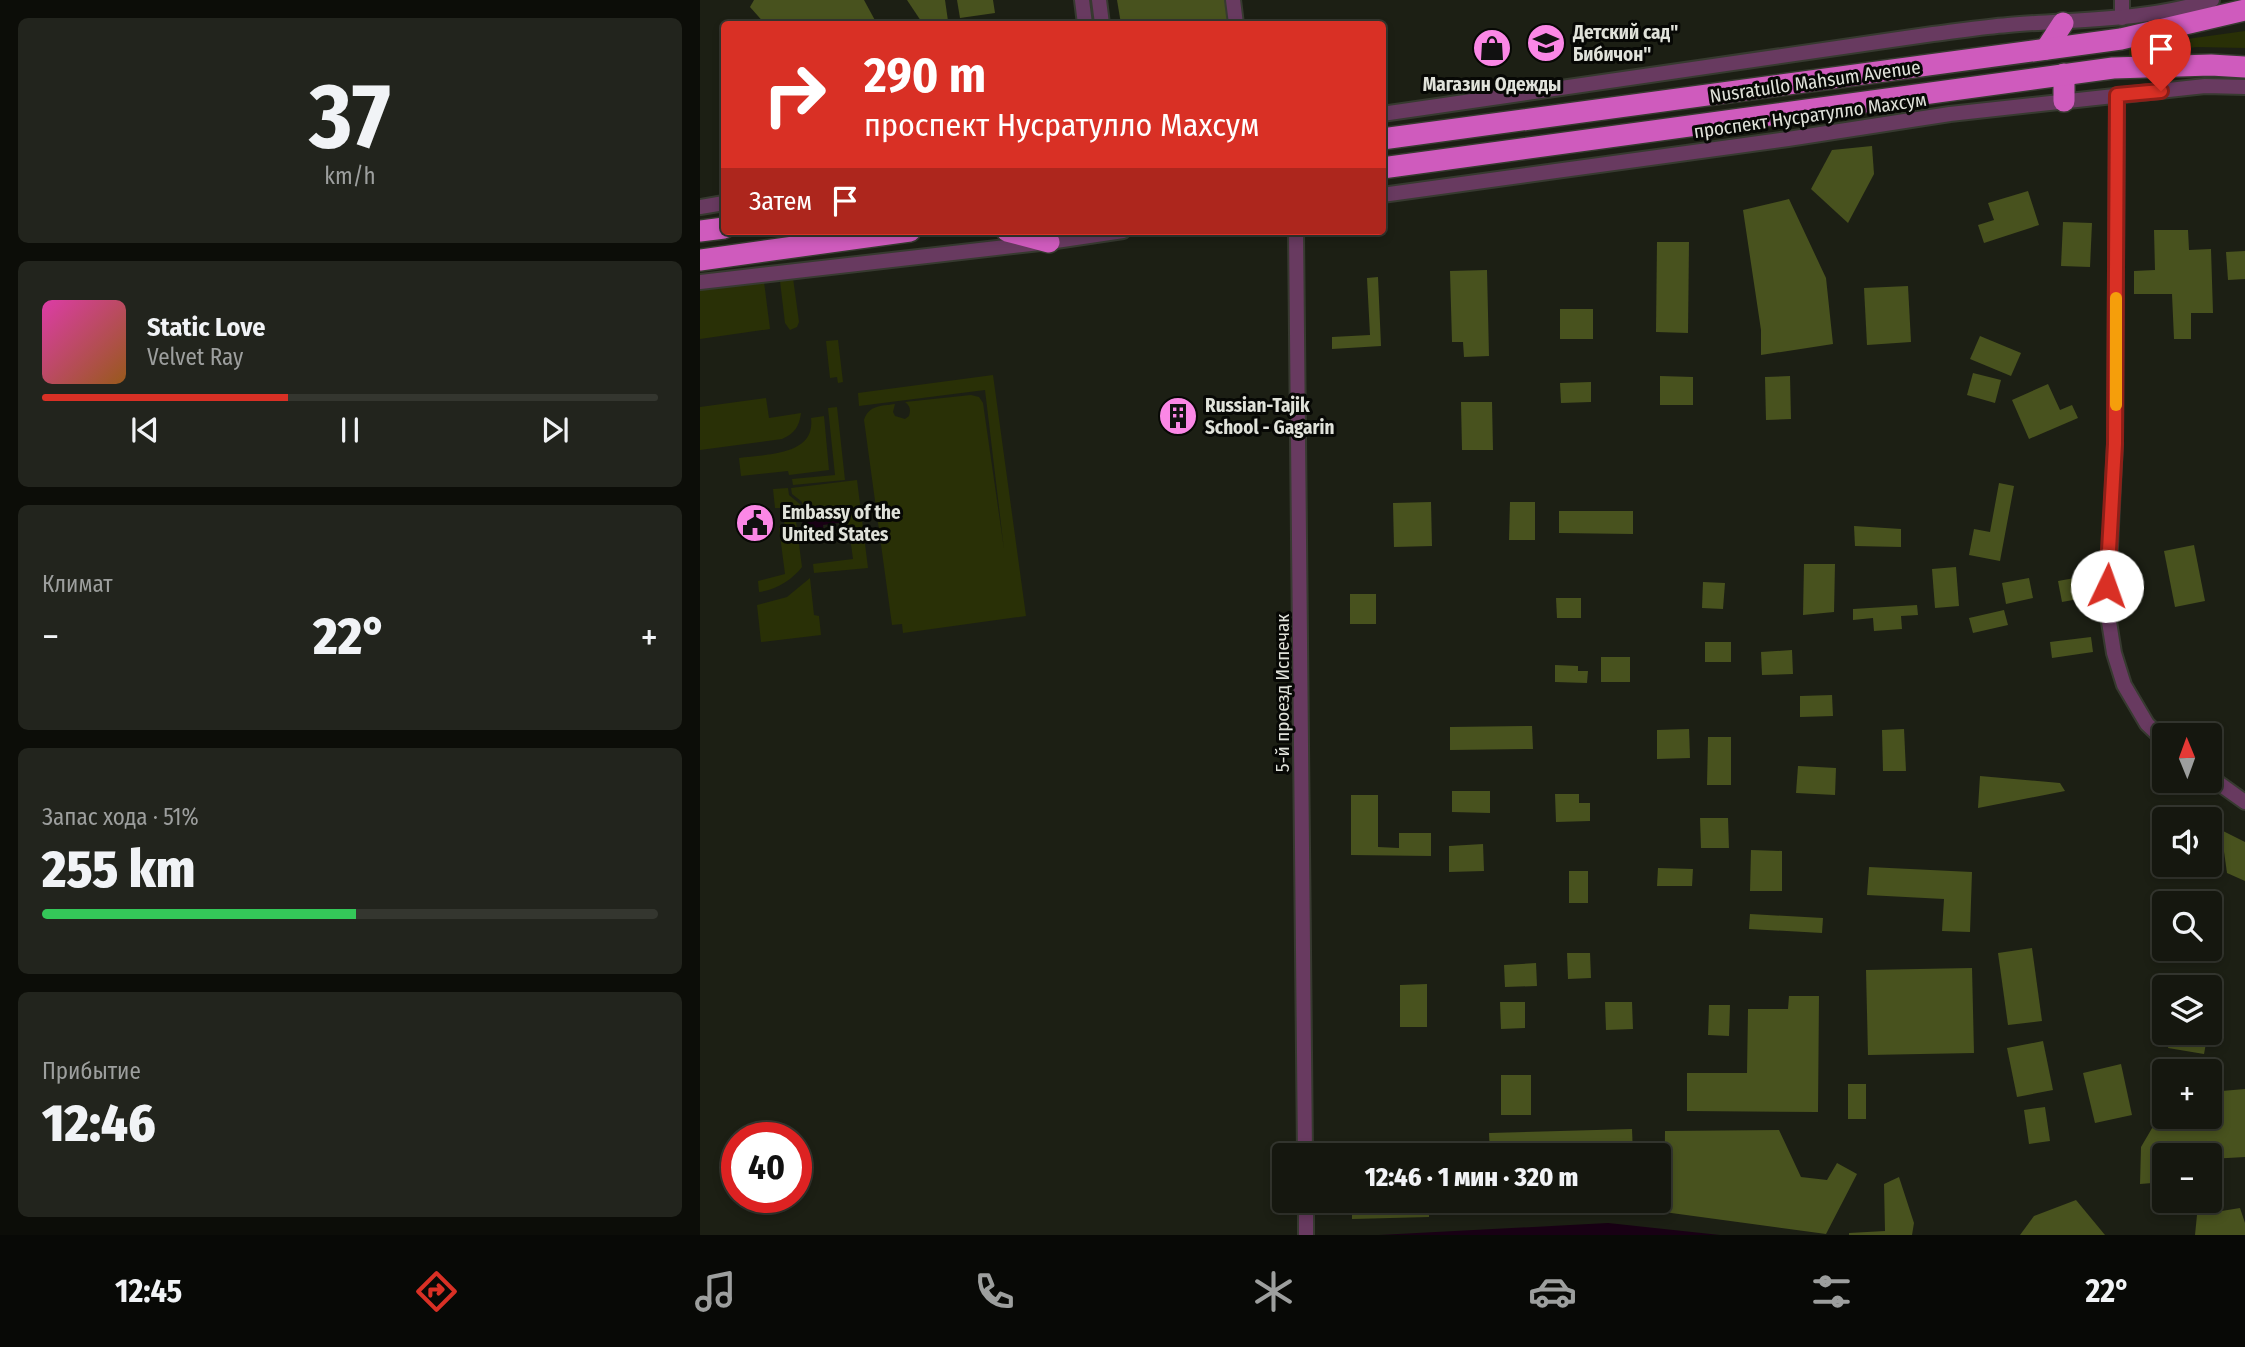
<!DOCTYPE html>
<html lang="ru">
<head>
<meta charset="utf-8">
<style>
  :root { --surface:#15170f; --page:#22241d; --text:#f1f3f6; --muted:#9d9f9e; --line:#34362f; --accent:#d93025 }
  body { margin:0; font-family:"Fira Sans Condensed",sans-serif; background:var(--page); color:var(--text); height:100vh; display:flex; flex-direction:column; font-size:26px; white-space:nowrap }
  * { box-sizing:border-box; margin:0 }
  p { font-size:23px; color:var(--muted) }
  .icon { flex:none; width:38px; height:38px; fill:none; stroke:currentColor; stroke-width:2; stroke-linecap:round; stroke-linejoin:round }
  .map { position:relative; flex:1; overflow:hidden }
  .side { display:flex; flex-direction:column; gap:18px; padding:18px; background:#0c0d08; width:700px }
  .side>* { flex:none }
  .banner { position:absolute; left:21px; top:21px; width:665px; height:214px; border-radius:7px; box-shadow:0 4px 10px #0003,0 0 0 2px var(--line); background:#d93025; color:#fff; overflow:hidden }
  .needle { width:46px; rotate:359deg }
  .buttons { position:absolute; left:1452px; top:723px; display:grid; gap:14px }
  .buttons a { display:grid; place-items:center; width:70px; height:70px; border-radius:7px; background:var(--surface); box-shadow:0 4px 10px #0003,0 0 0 2px var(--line); font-size:35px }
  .speed { position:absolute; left:21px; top:1122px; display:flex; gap:14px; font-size:35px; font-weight:700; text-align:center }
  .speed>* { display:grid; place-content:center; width:91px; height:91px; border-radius:50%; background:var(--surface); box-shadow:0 4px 10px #0003,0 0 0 2px var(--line); line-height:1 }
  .speed .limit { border:10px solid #d22; background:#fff; color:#111 }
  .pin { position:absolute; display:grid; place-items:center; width:60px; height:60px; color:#fff; margin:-72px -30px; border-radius:50% 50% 50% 0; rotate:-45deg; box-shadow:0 0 7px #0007 }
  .pin .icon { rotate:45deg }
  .me { position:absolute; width:77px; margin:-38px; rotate:3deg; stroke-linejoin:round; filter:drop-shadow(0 0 5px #0008) }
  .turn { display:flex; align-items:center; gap:24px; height:147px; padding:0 28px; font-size:32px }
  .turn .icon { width:91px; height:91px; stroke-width:2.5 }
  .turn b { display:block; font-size:49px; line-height:60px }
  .then { display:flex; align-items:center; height:66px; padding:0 28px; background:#0003; gap:14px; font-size:26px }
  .big { font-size:52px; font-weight:800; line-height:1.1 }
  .side .widget { flex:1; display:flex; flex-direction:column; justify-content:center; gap:10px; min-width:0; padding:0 24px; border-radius:10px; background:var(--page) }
  .side .dial { align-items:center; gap:0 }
  .dial b { font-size:91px; line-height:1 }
  .song { display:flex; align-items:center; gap:21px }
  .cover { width:84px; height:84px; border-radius:10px; background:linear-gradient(135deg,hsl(320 70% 55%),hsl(30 70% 35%)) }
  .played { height:7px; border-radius:4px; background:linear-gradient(90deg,var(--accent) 40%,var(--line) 40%) }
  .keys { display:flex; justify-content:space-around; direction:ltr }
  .heat { display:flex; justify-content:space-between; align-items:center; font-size:38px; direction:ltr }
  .charge { height:10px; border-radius:5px; background:linear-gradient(90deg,#34c759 51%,var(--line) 0) }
  .trip { position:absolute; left:572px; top:1143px; width:399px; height:70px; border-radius:7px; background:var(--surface); box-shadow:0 4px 10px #0003,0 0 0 2px var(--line); font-weight:800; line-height:70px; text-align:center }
  .menu { display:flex; height:112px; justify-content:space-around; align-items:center; background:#080906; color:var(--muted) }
  .menu .icon { width:49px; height:49px }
  .menu .current { color:var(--accent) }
  .menu b { font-size:32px; color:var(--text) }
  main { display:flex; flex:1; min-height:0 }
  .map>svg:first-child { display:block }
  .green { fill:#293006 }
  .forest { fill:#48521e }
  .water { fill:#180014 }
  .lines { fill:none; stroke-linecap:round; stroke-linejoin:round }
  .minor-casing { stroke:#373a30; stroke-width:18 }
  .highway-casing { stroke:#373a30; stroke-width:24 }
  .minor { stroke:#683a60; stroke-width:14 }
  .highway { stroke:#cf5bbd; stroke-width:21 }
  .route-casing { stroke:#8d1f18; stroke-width:18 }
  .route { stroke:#d93025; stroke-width:12 }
  .slow { stroke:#f59e0b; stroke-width:12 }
  .labels { text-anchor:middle; stroke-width:6; stroke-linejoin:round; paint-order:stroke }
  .poi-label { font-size:19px; font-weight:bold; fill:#e0e2da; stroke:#070805; text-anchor:start }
  .street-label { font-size:19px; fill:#e0e2da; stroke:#070805 }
</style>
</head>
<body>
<main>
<section class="side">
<div class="widget dial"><b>37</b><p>km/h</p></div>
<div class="widget">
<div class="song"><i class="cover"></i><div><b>Static Love</b><p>Velvet Ray</p></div></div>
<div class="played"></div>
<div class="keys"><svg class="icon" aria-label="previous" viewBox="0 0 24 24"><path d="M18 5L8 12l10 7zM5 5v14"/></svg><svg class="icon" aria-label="pause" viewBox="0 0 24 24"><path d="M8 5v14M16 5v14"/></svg><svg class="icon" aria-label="next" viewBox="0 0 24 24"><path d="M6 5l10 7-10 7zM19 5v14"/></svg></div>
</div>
<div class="widget"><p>Климат</p>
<div class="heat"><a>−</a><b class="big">22°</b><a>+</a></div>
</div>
<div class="widget"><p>Запас хода · 51%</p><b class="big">255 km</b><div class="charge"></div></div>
<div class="widget"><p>Прибытие</p><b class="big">12:46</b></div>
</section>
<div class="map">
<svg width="1545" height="1235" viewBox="0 0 1545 1235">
  <rect width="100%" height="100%" fill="#1c1f14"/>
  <!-- green -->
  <g class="green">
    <path d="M1545,31v17l-48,-1 -68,9v-9z"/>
    <path d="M63,274l7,55 -70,10v-57z"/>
    <path d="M93,278l6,44 -2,5 -7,3 -5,-7 -5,-42z"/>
    <path d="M138,340l5,42 -5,1 -1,-6 -7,1 -4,-37z"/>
    <path d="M293,375l33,241 -123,17 -1,-9 -10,1 -28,-205c5,-15 17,-14 31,-16l-2,8 2,4 10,3 4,-3c2,-7 1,-10 -4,-14l66,-7 8,2 4,6 21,146 -19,-159 -126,16 -1,-13z"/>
    <path d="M66,398l3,20 32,-5c-2,14 -6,20 -19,26l-82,11v-43z"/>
    <path d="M137,407l8,73 -52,5 -1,-6 43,-4 -7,-67z"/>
    <path d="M124,416l5,54 -40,5 -1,-4 -47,5 -2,-18c26,-4 77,-2 72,-40z"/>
    <path d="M157,480l11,88 -54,5 -1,-9 40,-5 -7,-51 -38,4 -7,-11 -9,-7 -1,-6z"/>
    <path d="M88,488l1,7 12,10 3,6 -9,3 7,53c-10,13 -26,23 -43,25l-1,-11 27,-7 -6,-46 6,-1 -3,-19h-7l-2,-19z"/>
    <path d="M110,578l4,37 5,1 2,19 -60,7 -4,-37 30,-8z"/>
  </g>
  <!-- forest -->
  <g class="forest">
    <path d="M54,0h110l13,24h-112l-15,-17z"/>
    <path d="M207,0h38l3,21 -2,3h-23z"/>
    <path d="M257,0h36l2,13 -35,5z"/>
    <path d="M417,0h113l3,24h-112z"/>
    <path d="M1172,146l2,28 -26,49 -37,-34 21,-39z"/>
    <path d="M1328,191l11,34 -55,18 -6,-18 16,-5 -6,-17z"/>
    <path d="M1089,199l37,79 7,66 -72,11v-25l-18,-120z"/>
    <path d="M1363,222l29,1 -2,44 -29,-1z"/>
    <path d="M1454,230h34l1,20 22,-1 2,64h-22v26h-17l-2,-45h-38v-23l21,-1z"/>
    <path d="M957,242h32l-1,91 -32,-1z"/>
    <path d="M1545,251v28l-17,1 -2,-28z"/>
    <path d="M787,270l2,86 -25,1 -1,-15h-11l-2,-71z"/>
    <path d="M678,277l3,69 -49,3v-12l38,-2 -3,-57z"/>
    <path d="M1208,286l3,56 -44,3 -3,-57z"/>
    <rect x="860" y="309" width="33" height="30"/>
    <path d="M1280,336l41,17 -10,23 -41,-17z"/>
    <path d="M1273,373l28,7 -6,23 -28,-8z"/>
    <path d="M960,376l33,1v28h-33z"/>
    <path d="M1090,376l1,43 -25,1 -1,-43z"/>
    <path d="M891,382v20l-30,1 -1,-20z"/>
    <path d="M1348,384l12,26 12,-5 6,13 -49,21 -17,-39z"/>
    <path d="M761,402h31l1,48h-31z"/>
    <path d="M1299,483l15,3 -14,75 -31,-6 5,-26 16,3z"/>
    <path d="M731,502l1,44 -38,1 -1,-44z"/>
    <path d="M810,502h25v38h-26z"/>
    <path d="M859,511h74v23l-74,-1z"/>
    <path d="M1154,526l47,3v18l-46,-1z"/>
    <path d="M1494,545l11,56 -30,6 -11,-56z"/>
    <path d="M1104,564h31l-1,48 -31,3z"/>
    <path d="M1256,567l3,39 -24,2 -3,-39z"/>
    <path d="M1391,575l4,21 -33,6 -4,-21z"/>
    <path d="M1329,578l4,20 -27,6 -4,-21z"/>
    <path d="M1003,582l22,1 -2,26 -21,-1z"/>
    <rect x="650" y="594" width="26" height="30"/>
    <path d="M856,598h25v20h-24z"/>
    <path d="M1217,605l1,10 -17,1 1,13 -28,2 -1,-13 -20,2v-11z"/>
    <path d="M1304,610l4,15 -35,8 -4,-15z"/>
    <path d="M1391,637l2,15 -41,6 -2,-16z"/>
    <rect x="1005" y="642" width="26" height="20"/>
    <path d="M1092,650l1,24 -31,1 -1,-23z"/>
    <rect x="901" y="657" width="29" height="25"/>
    <path d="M855,665l23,1v5h10l-1,12 -32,-1z"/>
    <path d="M1132,695l1,21 -33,1v-21z"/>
    <path d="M832,726l1,23 -83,1v-23z"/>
    <path d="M989,729l1,29 -33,1v-29z"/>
    <path d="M1204,729l2,42h-23l-1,-41z"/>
    <path d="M1008,737h23v48h-24z"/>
    <path d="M1098,766l38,2 -1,27 -39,-2z"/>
    <path d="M1280,776l80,7 5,8 -87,17z"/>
    <path d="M752,791h38v22l-38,-1z"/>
    <path d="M855,794h24v9h11v18l-34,1z"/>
    <path d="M651,795h27v52l21,1v-15h32v23l-80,-1z"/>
    <path d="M1000,818h28l1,30h-28z"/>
    <path d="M1521,830l24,12v39l-18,-8z"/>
    <path d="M783,844l1,27 -35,1v-26z"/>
    <path d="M1051,850l31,1v40h-32z"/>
    <path d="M1169,867l103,5 -2,60 -28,-1 2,-32 -77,-4z"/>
    <path d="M958,868l35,1 -1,17h-35z"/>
    <rect x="869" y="871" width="19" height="32"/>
    <path d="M1050,914l73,4 -1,15 -73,-4z"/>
    <path d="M1332,948l10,73 -34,4 -10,-72z"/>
    <path d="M867,953h23l1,25 -23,1z"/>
    <path d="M836,963l1,23 -32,1 -1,-22z"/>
    <path d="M1272,968l2,85 -106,2 -2,-85z"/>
    <path d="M727,984v43h-27v-42z"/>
    <path d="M1089,996h30l-1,116 -131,-1v-38h60l1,-64h40z"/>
    <path d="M800,1002h25v26l-24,1z"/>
    <path d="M905,1002h27l1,27 -27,1z"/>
    <path d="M1009,1005h21l-1,31 -21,-1z"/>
    <path d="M1471,1033h37l-4,21 -36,-6z"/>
    <path d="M1343,1041l10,49 -36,7 -10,-49z"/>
    <path d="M1421,1064l11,51 -37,8 -12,-50z"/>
    <rect x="801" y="1075" width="30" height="40"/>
    <rect x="1148" y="1084" width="18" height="35"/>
    <path d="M1545,1089v68l-35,2v-4h-45v27l-25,2 1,-37 24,-41v10h45v-24z"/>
    <path d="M1345,1107l5,34 -21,3 -5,-34z"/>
    <path d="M932,1129l1,26h-143l-1,-22z"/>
    <path d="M1079,1130l22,47 26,3 10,-17 20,11 -31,60 -162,-22 1,-81z"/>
    <path d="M1199,1177l15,46 -2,12h-63v-2l36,-2 -1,-47z"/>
    <path d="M934,1200v7l-179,6 -1,-12z"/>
    <path d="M1376,1200l29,35h-85l14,-19z"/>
    <path d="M652,1201h77v16l-77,2z"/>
    <path d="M1540,1208l5,15v12h-50l2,-20z"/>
  </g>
  <!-- water -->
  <g class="water">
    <path d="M144,513l1,9 -22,3 1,8 -15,2v3l-5,1 -2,-20z"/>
    <path d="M908,1223l112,12h-341z"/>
  </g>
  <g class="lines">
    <defs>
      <g id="minor">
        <path d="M382,0l3,24"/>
        <path d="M399,0l3,24"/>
        <path d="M533,0l3,24"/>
        <path d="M1422,0v18"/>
        <path d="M1417,95l-2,349 -8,165 7,44 10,32 23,39 18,17"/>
        <path d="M682,114l551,-80c25,-3 50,-7 75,-9 68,-6 138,-4 204,-25"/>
        <path d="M682,195l406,-56 162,-25 255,-28 40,1"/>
        <path d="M0,207l24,-4"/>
        <path d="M596,231l9,924"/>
        <path d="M0,282l349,-40 74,-11"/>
        <path d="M1510,777l35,25"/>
        <path d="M606,1200v35"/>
      </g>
      <g id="highway">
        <path d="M1346,49l17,-26"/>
        <path d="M1364,74v27"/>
        <path d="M682,139l739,-100 124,-29"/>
        <path d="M682,168l731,-100 98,-3 34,2"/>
        <path d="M0,231l24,-3"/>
        <path d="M307,231l42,11"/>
        <path d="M0,260l210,-29"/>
      </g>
    </defs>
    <!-- minor casing -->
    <use href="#minor" class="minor-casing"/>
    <!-- highway casing -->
    <use href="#highway" class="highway-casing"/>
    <!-- minor -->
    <use href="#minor" class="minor"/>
    <!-- highway -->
    <use href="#highway" class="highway"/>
  </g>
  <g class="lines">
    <defs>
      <path id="route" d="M1407,586l8,-142 2,-349 44,-4"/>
    </defs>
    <!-- route casing -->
    <use href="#route" class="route-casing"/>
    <!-- route -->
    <use href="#route" class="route"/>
    <!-- slow -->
    <path class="slow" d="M1416,405v-107"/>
  </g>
  <!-- icons -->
  <defs>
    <symbol id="school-disc" viewBox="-11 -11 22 22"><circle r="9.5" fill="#fb87e6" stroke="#070805"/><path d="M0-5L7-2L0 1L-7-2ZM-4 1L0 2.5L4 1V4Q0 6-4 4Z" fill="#111"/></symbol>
    <symbol id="shop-disc" viewBox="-11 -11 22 22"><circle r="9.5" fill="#fb87e6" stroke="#070805"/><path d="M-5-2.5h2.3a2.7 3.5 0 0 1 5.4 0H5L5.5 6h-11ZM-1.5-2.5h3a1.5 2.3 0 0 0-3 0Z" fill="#111"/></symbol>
    <symbol id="building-disc" viewBox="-11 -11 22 22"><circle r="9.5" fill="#fb87e6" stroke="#070805"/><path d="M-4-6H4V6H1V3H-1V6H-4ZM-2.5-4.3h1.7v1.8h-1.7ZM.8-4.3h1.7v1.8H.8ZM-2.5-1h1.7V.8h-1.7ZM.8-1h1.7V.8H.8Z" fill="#111"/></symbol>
    <symbol id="civic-disc" viewBox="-11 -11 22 22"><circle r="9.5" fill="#fb87e6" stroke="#070805"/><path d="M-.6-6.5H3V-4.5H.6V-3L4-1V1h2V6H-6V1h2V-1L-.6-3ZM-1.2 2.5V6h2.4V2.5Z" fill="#111"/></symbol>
  </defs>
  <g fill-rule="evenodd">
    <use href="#school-disc" x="824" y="21" width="44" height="44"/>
    <use href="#shop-disc" x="770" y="26" width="44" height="44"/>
    <use href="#building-disc" x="456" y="394" width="44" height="44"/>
    <use href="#civic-disc" x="33" y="501" width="44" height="44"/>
  </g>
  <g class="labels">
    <!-- poi labels -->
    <g class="poi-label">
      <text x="873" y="39">Детский сад"<tspan x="873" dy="22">Бибичон"</tspan></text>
      <text x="792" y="91" text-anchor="middle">Магазин Одежды</text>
      <text x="505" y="412">Russian-Tajik<tspan x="505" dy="22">School - Gagarin</tspan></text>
      <text x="82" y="519">Embassy of the<tspan x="82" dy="22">United States</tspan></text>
    </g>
    <!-- street labels -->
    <g class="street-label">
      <text transform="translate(1115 81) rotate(-8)" y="7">Nusratullo Mahsum Avenue</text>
      <text transform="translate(1110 115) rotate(-8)" y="7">проспект Нусратулло Махсум</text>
      <text transform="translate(582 693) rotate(-90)" y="7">5-й проезд Испечак</text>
    </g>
  </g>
</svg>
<div class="buttons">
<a><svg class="needle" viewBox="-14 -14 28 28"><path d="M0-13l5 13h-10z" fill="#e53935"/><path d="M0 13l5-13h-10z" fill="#9d9f9e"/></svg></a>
<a><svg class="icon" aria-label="sound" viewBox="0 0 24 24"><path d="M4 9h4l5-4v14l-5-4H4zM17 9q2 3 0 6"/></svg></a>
<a><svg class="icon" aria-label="search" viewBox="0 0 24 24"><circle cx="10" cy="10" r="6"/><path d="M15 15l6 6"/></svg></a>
<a><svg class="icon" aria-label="layers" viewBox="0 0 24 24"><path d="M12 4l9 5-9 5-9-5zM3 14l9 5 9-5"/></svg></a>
<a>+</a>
<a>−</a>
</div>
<div class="speed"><div class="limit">40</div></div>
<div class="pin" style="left:1461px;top:91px;background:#d93025"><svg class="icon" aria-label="arrive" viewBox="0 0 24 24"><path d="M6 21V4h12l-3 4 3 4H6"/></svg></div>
<svg class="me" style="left:1407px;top:586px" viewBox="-20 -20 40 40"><circle r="19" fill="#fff"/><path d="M0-13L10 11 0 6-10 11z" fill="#d93025"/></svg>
<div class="trip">12:46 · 1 мин · 320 m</div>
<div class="banner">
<div class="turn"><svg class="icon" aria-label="right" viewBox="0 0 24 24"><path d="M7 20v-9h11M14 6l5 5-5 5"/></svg><div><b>290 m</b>проспект Нусратулло Махсум</div></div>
<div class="then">Затем<svg class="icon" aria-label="arrive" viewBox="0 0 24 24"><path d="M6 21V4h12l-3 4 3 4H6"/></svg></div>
</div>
</div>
</main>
<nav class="menu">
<b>12:45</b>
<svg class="icon current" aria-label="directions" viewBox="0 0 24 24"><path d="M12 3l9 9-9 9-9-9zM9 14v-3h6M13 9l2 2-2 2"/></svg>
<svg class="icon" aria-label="music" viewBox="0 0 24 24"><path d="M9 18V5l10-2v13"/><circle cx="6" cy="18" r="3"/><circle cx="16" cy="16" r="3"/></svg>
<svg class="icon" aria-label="phone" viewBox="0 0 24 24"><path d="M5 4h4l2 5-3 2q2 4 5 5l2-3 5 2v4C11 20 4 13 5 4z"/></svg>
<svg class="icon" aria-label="climate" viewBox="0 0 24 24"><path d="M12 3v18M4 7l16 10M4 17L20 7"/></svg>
<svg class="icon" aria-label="car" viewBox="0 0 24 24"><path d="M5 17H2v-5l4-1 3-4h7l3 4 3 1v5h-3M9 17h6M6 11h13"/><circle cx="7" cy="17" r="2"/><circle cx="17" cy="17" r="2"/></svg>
<svg class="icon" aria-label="filters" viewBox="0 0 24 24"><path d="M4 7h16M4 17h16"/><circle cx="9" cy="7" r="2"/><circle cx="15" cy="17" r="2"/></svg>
<b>22°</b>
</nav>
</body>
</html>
